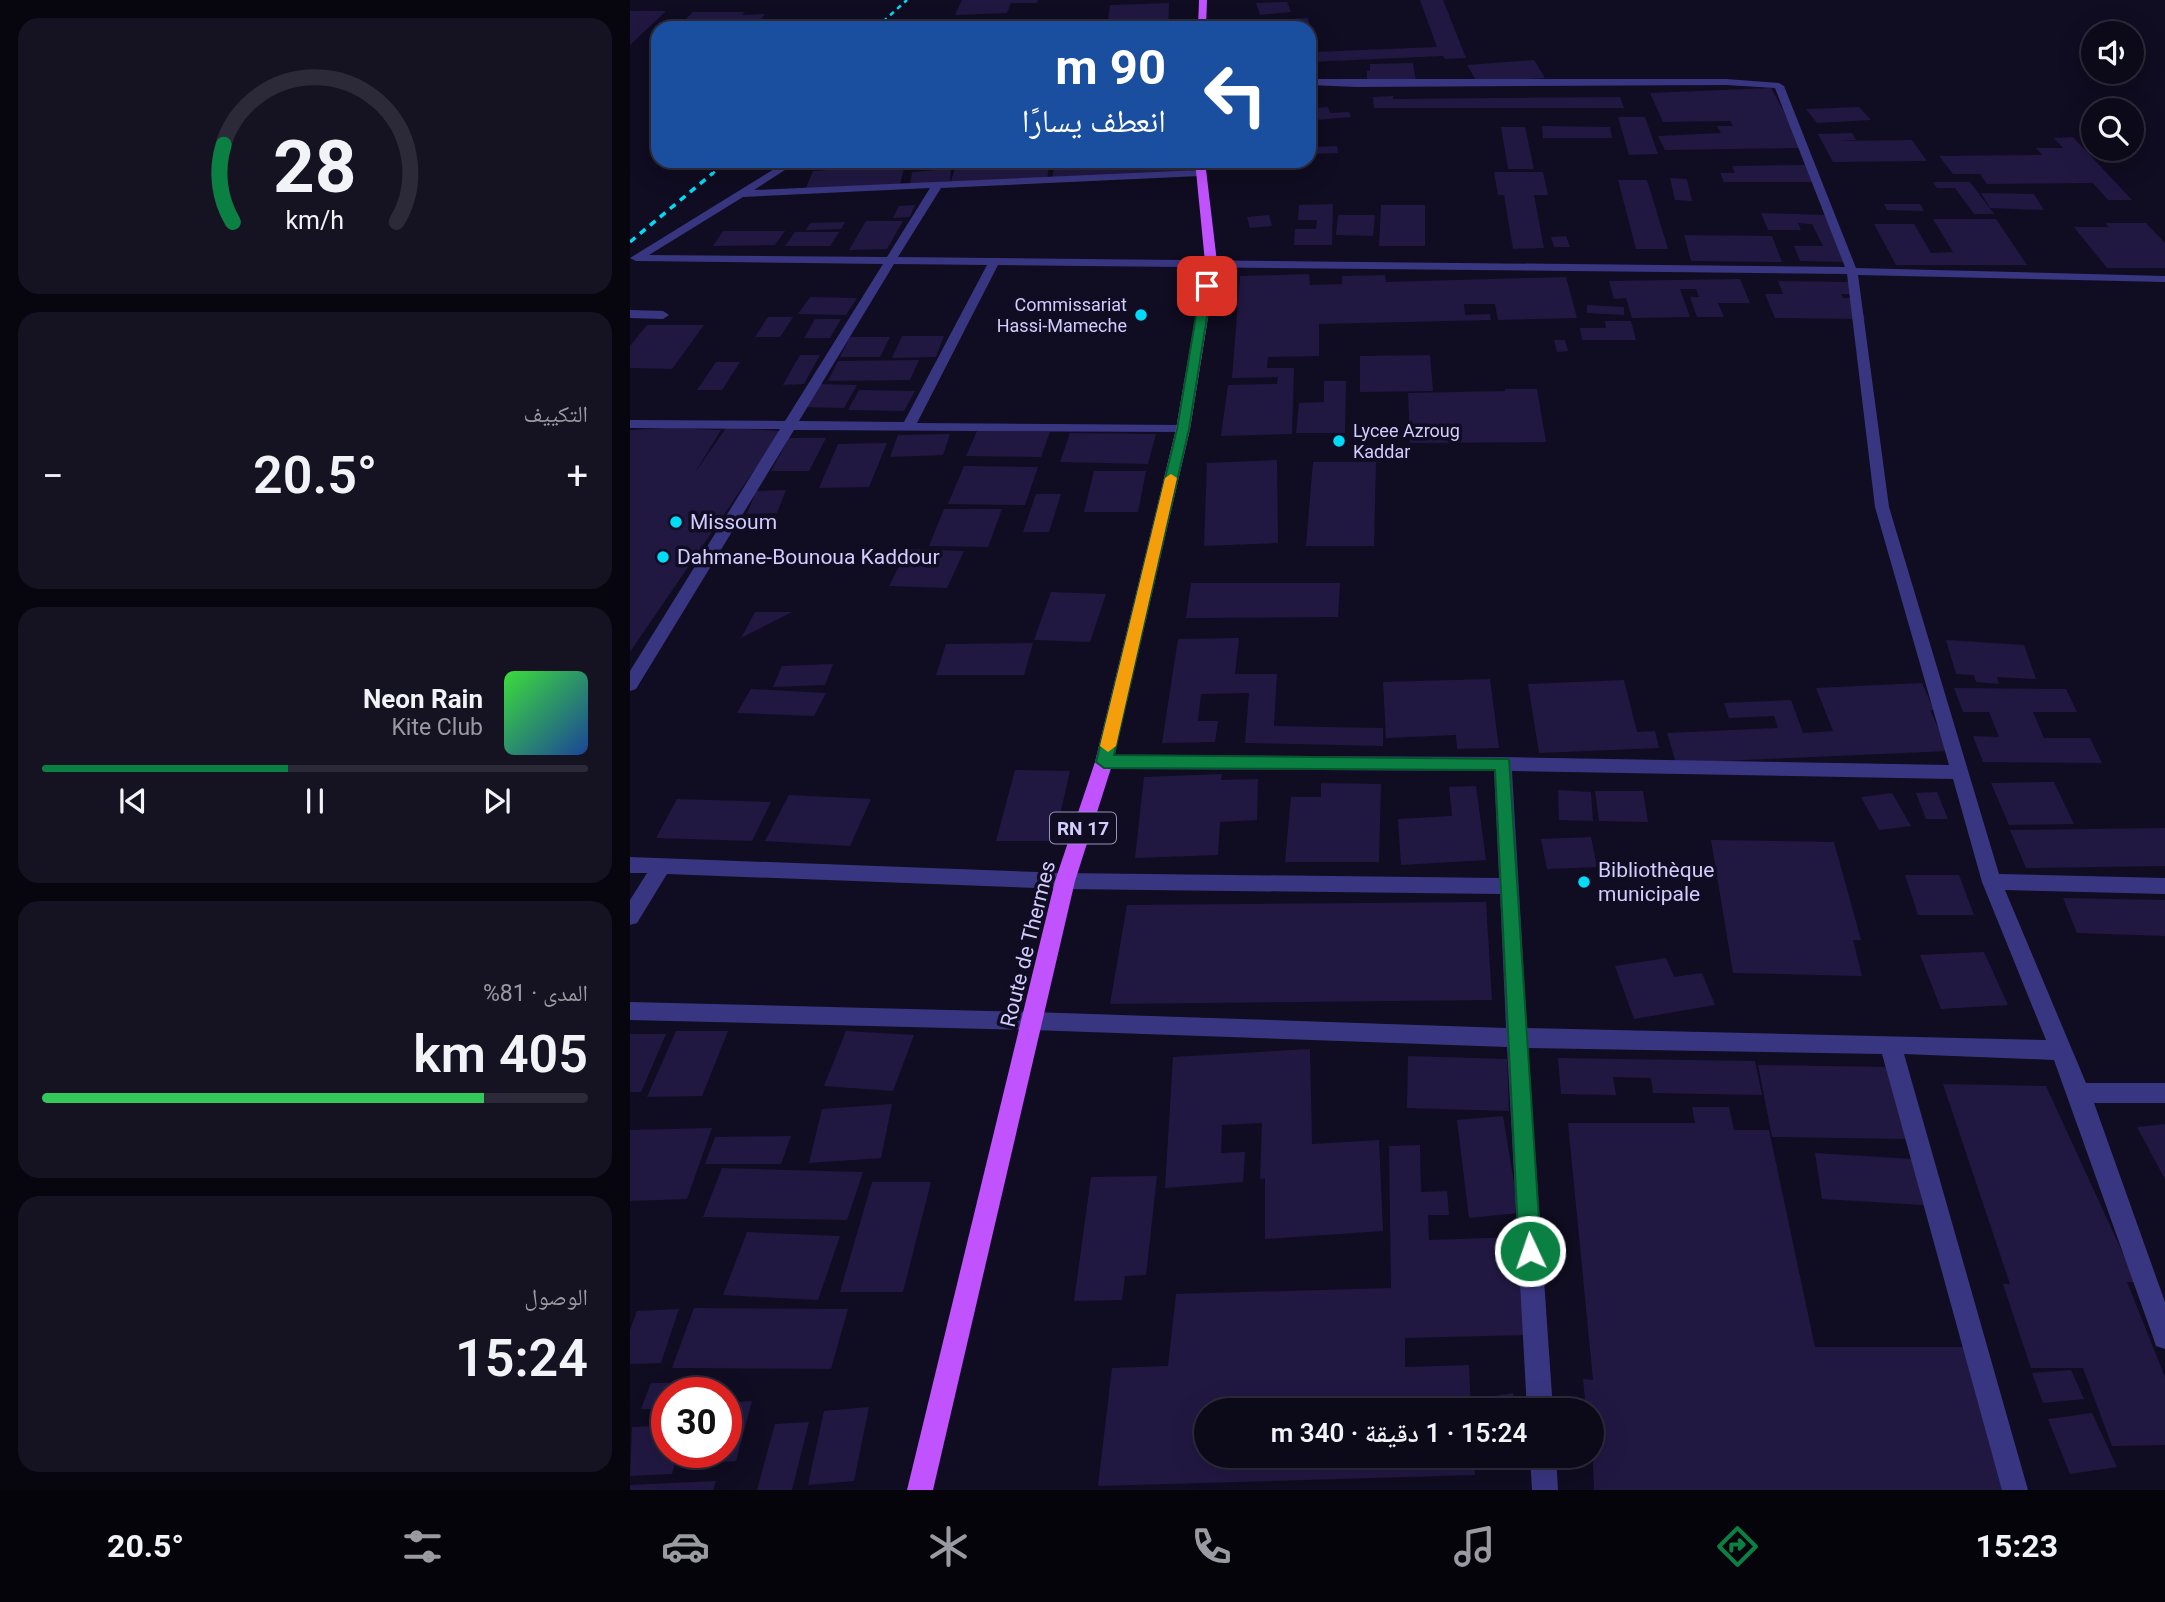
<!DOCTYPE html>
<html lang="ar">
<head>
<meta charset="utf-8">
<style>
  :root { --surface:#0c0919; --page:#151222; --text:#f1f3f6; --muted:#9a9aa2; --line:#2c2a38; --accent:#0b8043 }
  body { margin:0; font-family:Roboto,"Noto Naskh Arabic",sans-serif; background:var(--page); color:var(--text); direction:rtl; height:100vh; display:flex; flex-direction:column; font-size:26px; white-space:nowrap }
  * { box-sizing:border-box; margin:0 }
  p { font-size:23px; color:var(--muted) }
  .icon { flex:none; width:38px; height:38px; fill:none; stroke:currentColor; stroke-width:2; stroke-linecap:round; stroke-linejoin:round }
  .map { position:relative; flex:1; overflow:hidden; direction:ltr }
  .details { display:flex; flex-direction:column; gap:18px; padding:18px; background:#07050e; width:630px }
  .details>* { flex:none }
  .guide { position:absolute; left:21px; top:21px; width:665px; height:147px; border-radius:21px; box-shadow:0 7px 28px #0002,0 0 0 2px var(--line); direction:rtl; background:#1a4fa0; color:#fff; overflow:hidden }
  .controls { position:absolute; left:1451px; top:21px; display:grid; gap:14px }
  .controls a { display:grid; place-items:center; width:63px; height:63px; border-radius:50%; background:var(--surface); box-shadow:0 7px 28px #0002,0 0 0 2px var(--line); font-size:35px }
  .speed { position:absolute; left:21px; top:1377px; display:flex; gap:14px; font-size:35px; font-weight:700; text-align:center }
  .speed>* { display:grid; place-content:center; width:91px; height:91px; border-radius:50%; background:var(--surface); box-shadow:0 7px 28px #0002,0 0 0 2px var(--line); line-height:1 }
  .speed .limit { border:10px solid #d22; background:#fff; color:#111 }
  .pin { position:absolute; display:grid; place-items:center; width:60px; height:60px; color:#fff; margin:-30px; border-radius:14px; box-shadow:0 4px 10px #0006 }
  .me { position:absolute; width:77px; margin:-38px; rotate:357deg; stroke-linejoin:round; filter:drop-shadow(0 0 5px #0008) }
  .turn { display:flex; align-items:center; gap:24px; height:147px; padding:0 35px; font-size:32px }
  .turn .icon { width:91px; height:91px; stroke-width:2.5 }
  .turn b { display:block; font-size:49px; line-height:60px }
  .big { font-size:52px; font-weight:600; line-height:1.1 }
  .details .widget { flex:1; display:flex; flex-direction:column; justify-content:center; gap:10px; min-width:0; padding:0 24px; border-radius:21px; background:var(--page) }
  .details .dial { align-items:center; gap:0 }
  .dial svg { height:182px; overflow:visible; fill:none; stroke:var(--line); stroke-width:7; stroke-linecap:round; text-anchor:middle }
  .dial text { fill:var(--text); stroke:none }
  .song { display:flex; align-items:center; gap:21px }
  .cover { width:84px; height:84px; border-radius:10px; background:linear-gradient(135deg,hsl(120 70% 55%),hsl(220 70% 35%)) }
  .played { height:7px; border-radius:4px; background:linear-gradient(90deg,var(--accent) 45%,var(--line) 45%) }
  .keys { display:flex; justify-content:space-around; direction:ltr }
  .heat { display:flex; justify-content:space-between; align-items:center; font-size:38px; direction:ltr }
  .charge { height:10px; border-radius:5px; background:linear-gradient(90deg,#34c759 81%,var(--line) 0) }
  .trip { position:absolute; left:564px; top:1398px; width:410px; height:70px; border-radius:35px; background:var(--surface); box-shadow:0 7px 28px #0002,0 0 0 2px var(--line); font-weight:600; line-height:70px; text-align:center; direction:rtl }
  .tabs { display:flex; height:112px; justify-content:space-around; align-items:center; background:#05040a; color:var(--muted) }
  .tabs .icon { width:49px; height:49px }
  .tabs .current { color:var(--accent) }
  .tabs b { font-size:32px; color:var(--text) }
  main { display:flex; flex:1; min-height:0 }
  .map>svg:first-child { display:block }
  .building { fill:#211842 }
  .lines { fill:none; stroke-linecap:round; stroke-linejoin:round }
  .street { fill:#393681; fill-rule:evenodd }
  .primary { fill:#c153ff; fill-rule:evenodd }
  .rail-far1 { stroke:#00dcf7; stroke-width:2.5; stroke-dasharray:5 4.5; stroke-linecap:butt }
  .rail { stroke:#00dcf7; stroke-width:3.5; stroke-dasharray:7 6; stroke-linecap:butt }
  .route { fill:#0b8043; stroke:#07532c; stroke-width:2 }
  .slow { fill:#f59e0b }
  .poi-dot { fill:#00dcf7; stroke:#100c21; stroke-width:2.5 }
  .labels { text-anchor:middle; stroke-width:7; stroke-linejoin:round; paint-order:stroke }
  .far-poi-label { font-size:18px; fill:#d2ccff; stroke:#100c21; text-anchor:end }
  .shield { fill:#100c21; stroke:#9892bc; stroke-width:2 }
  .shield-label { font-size:19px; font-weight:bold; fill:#d2ccff }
  .poi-label { font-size:21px; fill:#d2ccff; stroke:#100c21; text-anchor:start }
  .street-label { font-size:21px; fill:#d2ccff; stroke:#100c21 }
</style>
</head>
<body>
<main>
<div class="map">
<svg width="1535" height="1490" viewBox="0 0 1535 1490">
  <rect width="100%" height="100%" fill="#100c21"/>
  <!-- building -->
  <g class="building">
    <path d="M332,0h76l-1,3h-26l-4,10 -52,2z"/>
    <path d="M790,0h23l23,58 -21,1 -2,-3 -134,6v-31l5,21 123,-5z"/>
    <path d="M657,2l4,10 -31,3 -4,-12z"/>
    <path d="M539,3l-1,25h-34l1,-9 -27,1 2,-15z"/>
    <path d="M0,11h36l-36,34z"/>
    <path d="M63,12h52l-3,3 23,-1 -6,8h-25l-6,6h-51z"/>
    <path d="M678,18l2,10h-37l-1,-8z"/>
    <path d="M330,19h71l-5,9h-71z"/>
    <path d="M904,60l11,18 -68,4 -10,-17z"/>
    <path d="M783,63l3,19 -49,1v-12h3v-7z"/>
    <path d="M1141,88l33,60 -139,2 -7,-14 63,-3 -4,-7h16l-3,-5 -67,1 -13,-29z"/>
    <path d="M763,96v3l227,-2 4,11h-250l-1,-11z"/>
    <path d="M698,107l2,6 19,-1 2,5 -37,3 -4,-11z"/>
    <path d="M1229,107l12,13 -54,3 -11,-14z"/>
    <path d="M988,117h27l13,37 -29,1z"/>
    <path d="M912,126l68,1 2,11h-69z"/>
    <path d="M871,127h24l9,42h-26z"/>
    <path d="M1222,133l4,7 -20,1 76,-1 15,21 -94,1 -15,-28z"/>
    <path d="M1443,137l59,63h-24l-15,-17 -106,1 -7,-10h-27l-14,-18 103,-1 -6,-7h27l-9,-10z"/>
    <path d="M682,141l1,6 24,-1 1,7 -29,1v-12z"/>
    <path d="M308,161h112l-3,18 -97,5 7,-22 -21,8 15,-1 -1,12 -40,4 2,-13 24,-2z"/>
    <path d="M456,161h104v12l-138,7 2,-12 23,-1z"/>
    <path d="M275,165l-5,19 -95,6 8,-19z"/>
    <path d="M1175,165l9,17h-90l-4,-9h15l-3,-7z"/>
    <path d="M864,172h49l5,23h-14l10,53 -31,1 -9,-54h-6z"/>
    <path d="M1040,178l17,1 5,22 -17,-1z"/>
    <path d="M988,180h29l21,69h-32z"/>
    <path d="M1303,182h37l24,32h-20l-19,-26h-18z"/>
    <path d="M1351,193l53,1 10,16 -54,-2z"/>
    <path d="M703,204l-1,41h-38l1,-16h21l1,-9h-19l1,-15z"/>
    <path d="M1254,204h36l4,7 -37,-1z"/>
    <path d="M285,205l-5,12 -17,1 6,-12z"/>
    <path d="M751,205h44v41h-46z"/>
    <path d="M1131,213l66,2 20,47 -47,-1 -6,-15h29l-11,-22 -14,-1 3,7h-33z"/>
    <path d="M639,215l3,11 -22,2 -3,-11z"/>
    <path d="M708,215h37l-2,21 -37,-1z"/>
    <path d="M1303,219h63l31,46h-131l-22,-41h40l17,29 22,-1z"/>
    <path d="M236,221h37l-16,28 -38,1z"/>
    <path d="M215,222l-4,7 -35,1 4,-7z"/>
    <path d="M1475,223h41l19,20v25h-58l-33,-41h35z"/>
    <path d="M93,231h62l-10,14 -62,1z"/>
    <path d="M165,232h44l-9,14h-45z"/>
    <path d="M1054,235l88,1 10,26 -91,-1z"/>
    <path d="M936,236l4,11h-16l-3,-10z"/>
    <path d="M679,274l1,11 32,-1v-8l43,-1 1,7 180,-5 11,41 -79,2 -3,-16h-31l1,11 25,-1 1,6 -172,4v32l-51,1 -1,11h27l-2,66 -71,2 7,-51 49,-1 1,-7 -46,1 8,-102z"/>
    <path d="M1110,279l10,24h-32l6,14h-27l-7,-20h9l-3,-8h-16l10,28 -58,1 -6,-20 -12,1 -5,-18z"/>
    <path d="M1148,281l72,1 6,12h-15l2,4h13l9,21 -90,-1 -10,-24h18z"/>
    <path d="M180,297l47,1 -11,17 -48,-1z"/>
    <path d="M957,305l37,2v8l-37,-2z"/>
    <path d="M138,317h25l-13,20h-25z"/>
    <path d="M185,319h26l-11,19h-26z"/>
    <path d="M975,321h26l5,19h-54l-2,-12h26z"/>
    <path d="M17,325h57l-32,44 -42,-1v-22z"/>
    <path d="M272,336h42l-8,21 -44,1z"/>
    <path d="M220,337h40l-10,20h-40z"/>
    <path d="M924,340h11l3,11 -11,1z"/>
    <path d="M170,355h20l-16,29 -21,1z"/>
    <path d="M800,355l3,36 -73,1v-36z"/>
    <path d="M289,360l-9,20 -82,1 10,-20z"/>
    <path d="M86,362h24l-18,28h-25z"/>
    <path d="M694,381h22l-1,52h-49l3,-30 25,-1z"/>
    <path d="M188,384l39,1 -13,23 -40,-1z"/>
    <path d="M875,389h32l9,53 -136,1 -2,-50 97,-2z"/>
    <path d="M229,390l56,1 -11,20 -56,-1z"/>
    <path d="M39,428l52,2 -27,44 32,-46 55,3 -151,221v-222z"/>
    <path d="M347,431l73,1 -9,25 -75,-1z"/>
    <path d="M440,433l86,1 -8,30 -88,-2z"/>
    <path d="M320,434l-7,21 -53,2 8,-22z"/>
    <path d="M159,438h37l-17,33h-38z"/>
    <path d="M257,443l-18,44 -50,1 19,-44z"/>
    <path d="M647,460l1,83 -74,3 3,-83z"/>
    <path d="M683,462h63l-2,84h-68z"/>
    <path d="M334,466l74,1 -13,38 -77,-1z"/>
    <path d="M464,471h52l-8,41h-54z"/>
    <path d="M156,490l-9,23 -30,1 9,-23z"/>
    <path d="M406,494h25l-12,38h-26z"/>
    <path d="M314,509h58l-14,38 -59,-1z"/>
    <path d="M278,549l56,2 -17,37 -58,-2z"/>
    <path d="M561,583h149l-2,34 -152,1z"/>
    <path d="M421,592l55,2 -16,48 -56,-2z"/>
    <path d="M125,612h37l-51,26z"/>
    <path d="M609,638l-4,36h42l-3,52 109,2v18l-138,-3 4,-50 -48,1 -3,27h20l-3,21 -53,1 16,-104z"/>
    <path d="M1316,640l78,5 12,34 -39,-2 2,7 -23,-2 -2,-7 -18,-1z"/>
    <path d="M403,643l-9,32h-88l10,-31z"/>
    <path d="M203,664l-8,21 -52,2 9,-21z"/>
    <path d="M860,679l9,69 -42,1 -1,-14 -70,3 -3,-56z"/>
    <path d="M994,680l13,52 18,-1 4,17 -120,5 -11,-69z"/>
    <path d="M1292,683l12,27h-4l19,41 -273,12 -9,-30 111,-5 -4,-12 -45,2 -5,-15 67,-3 12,33 30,-2 -17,-43z"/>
    <path d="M1324,688l112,1 11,23h-44l11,26h46l12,25 -119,-1 -10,-26 26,1 -10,-25h-26z"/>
    <path d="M121,689l75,4 -12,23 -77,-3z"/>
    <path d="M385,770l55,1 -16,70h-58z"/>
    <path d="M592,774l-1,6 37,-1 -1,41 -37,2 -2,33 -83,3 9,-81z"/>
    <path d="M1424,782l20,42 -65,1 -18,-42z"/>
    <path d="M691,783l60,1 -2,78h-94l6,-65h30z"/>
    <path d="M846,786l10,74 -85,5 -3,-46 54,-3 -3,-29z"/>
    <path d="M928,790l33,2 2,29 -34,-1z"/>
    <path d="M965,791h48l5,31 -49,-1z"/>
    <path d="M1307,792l11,27h-22l-10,-26z"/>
    <path d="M1262,793l19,33 -32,4 -18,-33z"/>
    <path d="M159,795l82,4 -21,47 -85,-5z"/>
    <path d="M47,799l94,3 -19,39 -96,-3z"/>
    <path d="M1535,828v38l-139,2 -16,-38z"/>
    <path d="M961,837l6,30 -50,2 -6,-30z"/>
    <path d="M1081,840l123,2 27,98h-8l9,36 -129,-3z"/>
    <path d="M1275,875h54l15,40h-56z"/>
    <path d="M1433,898l102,2v36l-88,-3z"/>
    <path d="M856,902l6,98 -382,4 17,-99z"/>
    <path d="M1354,952l24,53 -67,4 -21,-54z"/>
    <path d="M1036,958l8,19 28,-4 13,32 -81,14 -19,-53z"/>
    <path d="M46,1031h52l-26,65 -55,1z"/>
    <path d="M216,1031l68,4 -21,56 -69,-5z"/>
    <path d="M0,1034h36l-25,58h-11z"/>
    <path d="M680,1049l2,95 67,-4 4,91 -118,8v-61l-5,1 2,-56 -40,2 -1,28 24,-1 -2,30 -78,6 8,-131z"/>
    <path d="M778,1056l99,3 2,52 -102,-3z"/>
    <path d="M928,1058l197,3 7,34 -109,-2 -2,-15 -38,-1 3,18 -55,-1z"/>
    <path d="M1128,1065l131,2 19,72 -136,-2z"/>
    <path d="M1313,1084l103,2 90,196h-9l38,95v68l-53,1 -29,-78h-52l-28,-84h7z"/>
    <path d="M262,1104l-11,54 -72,5 13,-54z"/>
    <path d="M1062,1107h37l5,23h35l46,217h150l41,143h-412l-3,-80h-5l-3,-31 10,1 -25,-257h127z"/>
    <path d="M873,1116l16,97 -50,5 -12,-98z"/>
    <path d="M1535,1124v55l-28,-52z"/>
    <path d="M82,1128l-25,71 -57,2v-71z"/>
    <path d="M161,1136l-10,28h-76l10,-27z"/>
    <path d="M790,1145l1,47 26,-1 2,24h-21l1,25 89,-3 9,98 -122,3v29l64,-2 2,45h-265v46h268l1,19 -377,11 14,-118 56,-2 8,-72 215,-6 -2,-142z"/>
    <path d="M1185,1153l98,6 10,46 -101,-6z"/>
    <path d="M92,1168l141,4 -16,48 -144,-3z"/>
    <path d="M527,1176l-11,99 -21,1 -3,24 -48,1 17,-124z"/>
    <path d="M242,1182h59l-28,110h-63z"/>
    <path d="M117,1232l93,4 -22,64 -95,-5z"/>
    <path d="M64,1308l154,1 -17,60 -159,-1z"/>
    <path d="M49,1309l-18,54 -31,1v-34l7,-19z"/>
    <path d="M1441,1370l13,29 -41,4 -11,-30z"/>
    <path d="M21,1383h42l-4,10h-22v16h-26z"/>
    <path d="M883,1393l4,17h-32l-2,-12z"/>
    <path d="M122,1401l-16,60 -47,3 3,-12h34v-49z"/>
    <path d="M239,1407l-15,74 -46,4 16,-74z"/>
    <path d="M1462,1413l25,54 -47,7 -22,-55z"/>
    <path d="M179,1422l-17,68h-35l18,-66z"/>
    <path d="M37,1426v26h11l-6,22 -42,2 2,-49z"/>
    <path d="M86,1481l-3,9h-83v-5z"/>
  </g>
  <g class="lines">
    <!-- street -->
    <g class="street">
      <path d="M679,79h417l53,4 5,3 72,182 309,8v6l-307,-7 31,232 110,367 166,4v16l-160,-4 81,193h79v20h-71l71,199v47l-9,-3 -3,-9 -99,-277 -150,-6 124,436h-26l-120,-436 -354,-6 25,362h-26l-20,-363 -475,-17 -402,-10v-18l402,10 474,16 -6,-134 -435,-5 -398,-15 -30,49 -7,2v-25l17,-27h-17v-16l435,16 434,5 -5,-107 -390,-2 -6,-2 -3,-5 3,-5 6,-2 399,2 446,8 -74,-258 -28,-233 -849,-9 -81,158 266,2 5,1v6l-394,-2 -158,259 -6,2v-20l150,-242 -150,-1v-8l155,1 98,-157 -247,-3 -6,-3 157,-97h12l-45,29 446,-20 5,3 -5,3 -259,12 -43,69 947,10 -70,-179 -49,-3 -369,2 -48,-2zM300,188l-43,69 -238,-2 94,-58zM264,264l93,1 -83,157 -105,-1zM882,771l441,8 29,103 64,158 -519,-12z"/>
      <path d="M0,310l33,1 6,4 -6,4 -33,-1z"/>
      <path d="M900,1456h26l2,34h-26z"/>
    </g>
    <!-- primary -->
    <g class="primary">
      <path d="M569,0h8l-1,28h-8z"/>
      <path d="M565,161h10l12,101 -27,167 -77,333 -38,119 -142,609h-26l148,-609 40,-119 81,-333 29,-167z"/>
    </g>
    <!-- rail-far1 -->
    <g class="rail-far1">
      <path d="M246,28l31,-28"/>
      <path d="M81,175l16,-14"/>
    </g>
    <!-- rail -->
    <path class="rail" d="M0,242l83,-69"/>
  </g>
  <!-- route -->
  <path class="route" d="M577,283l5,3 -23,143 -75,326 395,4 32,492 -3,8 -8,3 -7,-3 -4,-8 -24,-481 -391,-2 -8,-6 81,-333 24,-143z"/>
  <!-- slow -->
  <path class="slow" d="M541,474l6,4 -61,268 -8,6 -8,-6 65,-268z"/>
  <!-- markers -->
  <g class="poi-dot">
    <circle cx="511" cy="315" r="7"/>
    <circle cx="709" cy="441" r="7"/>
    <circle cx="46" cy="522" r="7"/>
    <circle cx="33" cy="557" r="7"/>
    <circle cx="954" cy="882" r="7"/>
  </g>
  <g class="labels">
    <!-- far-poi labels -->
    <g class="far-poi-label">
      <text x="497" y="311">Commissariat<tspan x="497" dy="21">Hassi-Mameche</tspan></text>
      <text x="723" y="437" text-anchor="start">Lycee Azroug<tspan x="723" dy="21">Kaddar</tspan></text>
    </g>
    <!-- shield labels -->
    <rect class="shield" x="420" y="812.5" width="66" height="31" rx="5"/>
    <g class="shield-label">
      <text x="453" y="835">RN 17</text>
    </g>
    <!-- poi labels -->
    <g class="poi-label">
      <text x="60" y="529">Missoum</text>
      <text x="47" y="564">Dahmane-Bounoua Kaddour</text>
      <text x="968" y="877">Bibliothèque<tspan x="968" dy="24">municipale</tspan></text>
    </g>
    <!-- street labels -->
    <g class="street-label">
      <text transform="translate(398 944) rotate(-76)" y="7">Route de Thermes</text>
    </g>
  </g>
</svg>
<div class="controls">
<a><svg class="icon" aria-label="sound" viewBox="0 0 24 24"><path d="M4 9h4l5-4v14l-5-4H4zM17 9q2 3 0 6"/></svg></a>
<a><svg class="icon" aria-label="search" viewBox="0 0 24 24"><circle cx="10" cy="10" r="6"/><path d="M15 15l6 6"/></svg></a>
</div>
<div class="speed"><div class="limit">30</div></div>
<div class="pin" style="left:577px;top:286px;background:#d93025"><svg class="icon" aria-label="arrive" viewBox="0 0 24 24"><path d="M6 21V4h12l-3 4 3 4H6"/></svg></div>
<svg class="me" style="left:900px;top:1251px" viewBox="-20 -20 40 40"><circle r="17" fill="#0b8043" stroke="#fff" stroke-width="3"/><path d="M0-11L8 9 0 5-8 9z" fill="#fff"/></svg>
<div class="trip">15:24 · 1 دقيقة · 340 m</div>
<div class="guide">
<div class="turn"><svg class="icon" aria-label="left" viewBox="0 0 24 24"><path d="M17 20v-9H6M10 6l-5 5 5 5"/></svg><div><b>90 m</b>انعطف يسارًا</div></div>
</div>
</div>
<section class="details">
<div class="widget dial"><svg viewBox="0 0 100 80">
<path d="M14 69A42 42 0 1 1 86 69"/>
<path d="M14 69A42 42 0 0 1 10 35" stroke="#0b8043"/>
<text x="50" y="56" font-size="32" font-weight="700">28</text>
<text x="50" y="72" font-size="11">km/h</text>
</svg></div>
<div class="widget"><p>التكييف</p>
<div class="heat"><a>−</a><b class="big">20.5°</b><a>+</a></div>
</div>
<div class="widget">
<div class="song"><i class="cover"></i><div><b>Neon Rain</b><p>Kite Club</p></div></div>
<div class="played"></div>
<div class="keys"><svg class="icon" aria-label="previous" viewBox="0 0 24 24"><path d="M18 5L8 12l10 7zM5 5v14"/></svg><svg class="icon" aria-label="pause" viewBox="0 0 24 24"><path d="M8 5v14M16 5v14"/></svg><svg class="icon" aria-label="next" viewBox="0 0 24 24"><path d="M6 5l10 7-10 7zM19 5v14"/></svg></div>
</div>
<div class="widget"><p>المدى · 81%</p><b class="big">405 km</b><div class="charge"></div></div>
<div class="widget"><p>الوصول</p><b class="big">15:24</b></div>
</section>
</main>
<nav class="tabs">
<b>15:23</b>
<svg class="icon current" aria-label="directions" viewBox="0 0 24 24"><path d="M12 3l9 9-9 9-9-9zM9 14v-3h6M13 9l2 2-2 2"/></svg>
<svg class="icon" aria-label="music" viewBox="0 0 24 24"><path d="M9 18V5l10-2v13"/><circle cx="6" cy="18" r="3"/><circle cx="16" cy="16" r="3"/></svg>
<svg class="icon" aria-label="phone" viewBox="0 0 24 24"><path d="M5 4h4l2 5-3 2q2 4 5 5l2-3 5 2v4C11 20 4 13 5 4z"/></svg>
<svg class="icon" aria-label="climate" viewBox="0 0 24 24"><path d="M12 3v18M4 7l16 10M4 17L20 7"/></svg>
<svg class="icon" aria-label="car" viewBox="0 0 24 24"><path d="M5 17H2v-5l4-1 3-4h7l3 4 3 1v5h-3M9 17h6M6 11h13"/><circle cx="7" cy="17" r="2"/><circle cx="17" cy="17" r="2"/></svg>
<svg class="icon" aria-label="filters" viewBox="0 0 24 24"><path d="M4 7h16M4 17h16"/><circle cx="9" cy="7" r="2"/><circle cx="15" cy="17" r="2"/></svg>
<b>20.5°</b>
</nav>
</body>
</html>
